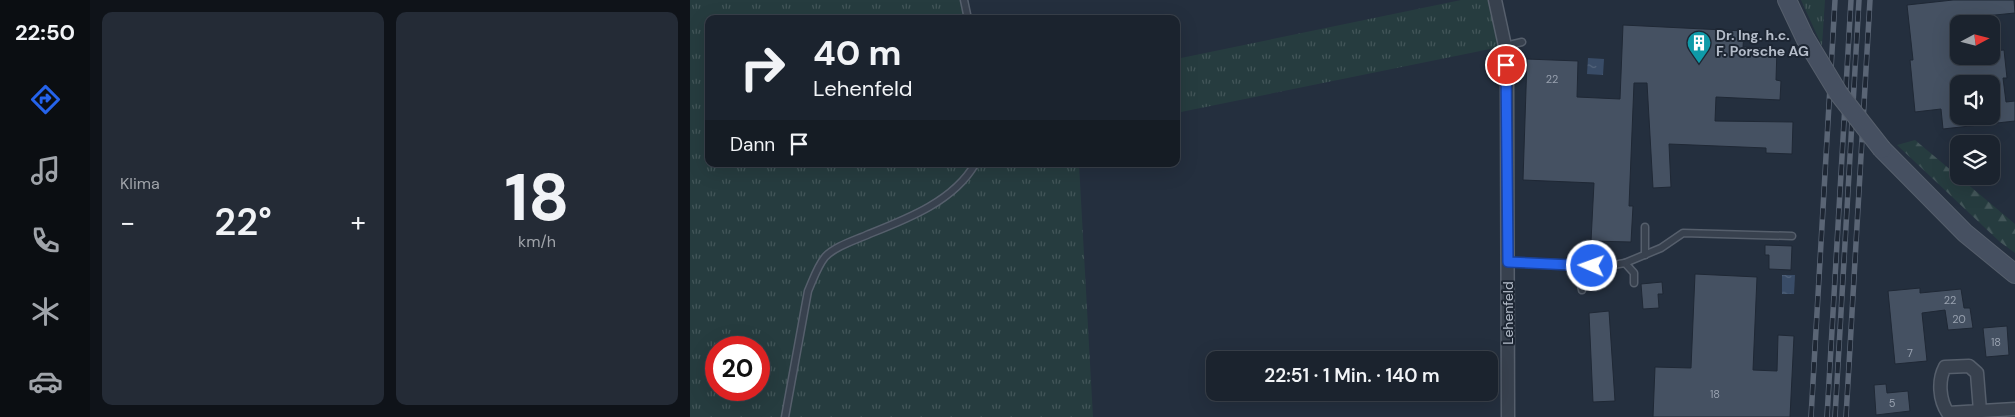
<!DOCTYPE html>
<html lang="de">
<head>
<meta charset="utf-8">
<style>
  :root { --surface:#1b232e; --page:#242b36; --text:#f1f3f6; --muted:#a0a4aa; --line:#39404a; --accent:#2563eb }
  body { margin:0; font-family:"DM Sans",sans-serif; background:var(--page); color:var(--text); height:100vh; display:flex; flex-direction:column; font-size:19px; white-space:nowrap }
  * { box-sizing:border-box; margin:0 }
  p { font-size:16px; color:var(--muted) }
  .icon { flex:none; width:28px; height:28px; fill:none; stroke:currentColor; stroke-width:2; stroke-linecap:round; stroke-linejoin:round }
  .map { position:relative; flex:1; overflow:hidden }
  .panel { display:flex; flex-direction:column; gap:12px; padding:12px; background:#0f1319; width:600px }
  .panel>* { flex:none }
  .banner { position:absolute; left:15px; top:15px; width:475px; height:152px; border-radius:10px; box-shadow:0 5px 20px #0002,0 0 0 1px var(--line); background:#1b232e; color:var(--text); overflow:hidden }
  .needle { width:32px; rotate:83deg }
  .buttons { position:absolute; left:1260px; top:15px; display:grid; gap:10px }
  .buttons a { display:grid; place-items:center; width:50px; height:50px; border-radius:10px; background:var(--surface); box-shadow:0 5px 20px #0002,0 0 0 1px var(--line); font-size:25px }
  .speed { position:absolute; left:15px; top:336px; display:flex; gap:10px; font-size:25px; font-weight:700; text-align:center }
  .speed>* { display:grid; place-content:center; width:65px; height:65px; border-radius:50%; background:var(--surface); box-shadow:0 5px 20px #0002,0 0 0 1px var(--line); line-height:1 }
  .speed .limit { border:8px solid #d22; background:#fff; color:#111 }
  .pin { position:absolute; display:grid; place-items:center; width:42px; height:42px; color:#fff; margin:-21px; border:2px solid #fff; border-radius:50%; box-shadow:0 1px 5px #0007 }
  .me { position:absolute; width:55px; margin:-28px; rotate:272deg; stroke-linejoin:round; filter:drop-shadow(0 0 4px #0008) }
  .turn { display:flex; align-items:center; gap:18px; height:105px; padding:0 25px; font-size:22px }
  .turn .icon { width:65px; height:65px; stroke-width:2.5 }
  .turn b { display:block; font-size:35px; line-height:42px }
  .then { display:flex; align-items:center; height:48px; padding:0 25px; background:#0003; gap:10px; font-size:19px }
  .big { font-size:38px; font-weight:600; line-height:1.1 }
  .panel .widget { flex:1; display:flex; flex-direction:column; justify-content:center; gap:8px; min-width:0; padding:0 18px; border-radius:10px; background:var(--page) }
  .panel .dial { align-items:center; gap:0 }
  .dial b { font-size:65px; line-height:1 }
  .heat { display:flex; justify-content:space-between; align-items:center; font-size:28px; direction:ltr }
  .panel .tiles { flex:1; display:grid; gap:12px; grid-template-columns:repeat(2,1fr) }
  .trip { position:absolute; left:516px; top:351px; width:292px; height:50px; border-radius:10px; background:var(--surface); box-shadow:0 5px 20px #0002,0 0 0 1px var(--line); font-weight:600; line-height:50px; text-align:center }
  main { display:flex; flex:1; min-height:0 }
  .menu { display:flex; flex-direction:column; width:90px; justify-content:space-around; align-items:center; background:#0b0e12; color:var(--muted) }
  .menu .icon { width:35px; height:35px }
  .menu .selected { color:var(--accent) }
  .menu b { font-size:22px; color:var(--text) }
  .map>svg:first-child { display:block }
  .grass { fill:url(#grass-tufts); fill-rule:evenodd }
  .forest { fill:url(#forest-firs) }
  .water { fill:url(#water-ripples) }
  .building { fill:#455162; stroke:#1f2835; fill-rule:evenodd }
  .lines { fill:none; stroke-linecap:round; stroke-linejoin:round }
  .service-casing { stroke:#565f6c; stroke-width:9 }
  .minor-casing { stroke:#565f6c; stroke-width:15 }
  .secondary-casing { stroke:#565f6c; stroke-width:20 }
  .service { stroke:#38414e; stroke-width:6 }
  .minor { stroke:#38414e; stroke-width:12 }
  .secondary { stroke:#465061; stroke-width:18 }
  .rail-casing { stroke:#5a6575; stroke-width:5.5 }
  .rail { stroke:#1d2633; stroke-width:4; stroke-dasharray:11; stroke-linecap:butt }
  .secondary-bridge-casing { stroke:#565f6c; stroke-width:20; stroke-linecap:butt }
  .secondary-bridge { stroke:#465061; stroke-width:18 }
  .route-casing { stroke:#184099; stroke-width:12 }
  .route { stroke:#2563eb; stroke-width:9 }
  .labels { text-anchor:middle; stroke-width:4; stroke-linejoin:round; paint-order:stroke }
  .number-label { font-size:11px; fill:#98a1af }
  .poi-label { font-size:14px; font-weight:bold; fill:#b4bcc9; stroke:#1d2633; text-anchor:start }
  .street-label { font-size:14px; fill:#b4bcc9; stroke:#1d2633 }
</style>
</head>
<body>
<main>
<nav class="menu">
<b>22:50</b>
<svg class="icon selected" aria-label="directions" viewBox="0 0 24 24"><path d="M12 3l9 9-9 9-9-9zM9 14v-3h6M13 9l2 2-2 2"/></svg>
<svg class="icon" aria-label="music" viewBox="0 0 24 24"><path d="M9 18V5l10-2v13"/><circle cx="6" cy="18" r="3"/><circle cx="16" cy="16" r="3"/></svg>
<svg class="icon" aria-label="phone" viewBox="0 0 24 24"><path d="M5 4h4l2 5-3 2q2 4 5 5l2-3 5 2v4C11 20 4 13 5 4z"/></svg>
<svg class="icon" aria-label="climate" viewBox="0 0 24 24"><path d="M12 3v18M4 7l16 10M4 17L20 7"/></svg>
<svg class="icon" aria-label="car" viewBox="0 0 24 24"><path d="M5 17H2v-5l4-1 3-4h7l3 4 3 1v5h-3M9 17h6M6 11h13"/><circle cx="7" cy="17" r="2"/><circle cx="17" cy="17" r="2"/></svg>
</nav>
<section class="panel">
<div class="tiles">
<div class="widget"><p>Klima</p>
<div class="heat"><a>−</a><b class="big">22°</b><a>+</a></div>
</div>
<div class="widget dial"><b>18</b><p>km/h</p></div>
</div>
</section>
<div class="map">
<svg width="1325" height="417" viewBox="0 0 1325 417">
  <defs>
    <pattern id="grass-tufts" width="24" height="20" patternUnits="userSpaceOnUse" patternTransform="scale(1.25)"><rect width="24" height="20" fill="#263c3f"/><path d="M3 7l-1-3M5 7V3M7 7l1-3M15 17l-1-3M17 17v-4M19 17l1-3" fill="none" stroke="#435659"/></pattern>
    <pattern id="forest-firs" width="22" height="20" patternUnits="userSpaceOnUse" patternTransform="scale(1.25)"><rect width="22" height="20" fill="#263c3f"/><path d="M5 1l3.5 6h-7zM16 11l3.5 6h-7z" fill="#435659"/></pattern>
    <pattern id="water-ripples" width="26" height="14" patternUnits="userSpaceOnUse" patternTransform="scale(1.25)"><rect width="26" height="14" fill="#394c67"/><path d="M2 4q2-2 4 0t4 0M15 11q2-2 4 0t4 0" fill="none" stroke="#53647b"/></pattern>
  </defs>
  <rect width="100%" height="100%" fill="#242f3e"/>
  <!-- grass -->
  <g class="grass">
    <path d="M0,0h274l4,19h-259v145h370l14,253h-403zM26,348h43v42h-43z"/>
    <path d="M771,0h34l10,46 -329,67v-54z"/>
    <path d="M1111,0h24l-3,46z"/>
  </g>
  <!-- forest -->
  <path class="forest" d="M1225,140l100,84v29l-15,-11 -103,-97z"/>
  <!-- water -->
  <g class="water">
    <path d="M898,58l16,1 -1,16 -16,-1z"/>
    <path d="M1092,275h13l-1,19h-12z"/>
  </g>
  <!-- building -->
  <g class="building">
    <path d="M1263,0h61l1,13 -40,4 1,7h-17v32h32v-5l13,-1 3,28h-4l3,24 9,-1v20l-72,8 -2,-20 -26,3 -5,-52h3l-6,-55zM1269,84h32v32h-32z"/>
    <path d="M933,25l121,6 -1,16 34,1 -1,32 5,1 -1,19 -64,-3 -1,24 78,1 -1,32 -26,-1v-5l-97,-4 2,43 -18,1 -6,-105h-13l-5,123h4l-2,36 -40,-1 3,-58 -71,-3 4,-121 51,2 -1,36 43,2z"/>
    <path d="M1075,245l27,1 -1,24 -22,-1v-14h-4z"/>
    <path d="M1005,274l62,3 -4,93 24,1 1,-36 16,1 -4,81h-137l2,-50 36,1z"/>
    <path d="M972,282l1,12h-5l1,14 -16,1 -2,-25z"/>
    <path d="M1230,288v5l41,-4 3,19h6l3,20 -25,2 -3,-20 -23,3 5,48 -32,3 -7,-73z"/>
    <path d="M919,311l6,90 -22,1 -4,-89z"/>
    <path d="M1317,326l2,29 -23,2 -3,-29z"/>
    <path d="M1196,384l1,9 21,-2 2,20 -34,4 -2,-30z"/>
  </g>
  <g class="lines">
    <defs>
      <g id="service">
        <path d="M274,0l4,19"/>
        <path d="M815,46l17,-4"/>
        <path d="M955,255v-28"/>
        <path d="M817,261l100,5 18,-3 9,10v10"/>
        <path d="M935,263l36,-15 22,-15 109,3"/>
        <path d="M888,265l4,25"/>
        <path d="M95,417l23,-126c5,-11 9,-24 17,-34 10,-11 31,-17 44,-23 38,-15 85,-33 106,-70"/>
      </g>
      <g id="minor">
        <path d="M805,0l10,46 2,39 1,332"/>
        <path d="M1290,411l-3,-38 -8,-7 -24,1c-7,13 -6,33 3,46l67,-4"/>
      </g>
      <g id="secondary">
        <path d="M1097,0l18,38"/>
        <path d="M1192,149l83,84 50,41"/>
      </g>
    </defs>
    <!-- service casing -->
    <use href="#service" class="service-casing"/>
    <!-- minor casing -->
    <use href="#minor" class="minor-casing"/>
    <!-- secondary casing -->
    <use href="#secondary" class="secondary-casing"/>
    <!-- service -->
    <use href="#service" class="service"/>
    <!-- minor -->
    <use href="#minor" class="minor"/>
    <!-- secondary -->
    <use href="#secondary" class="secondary"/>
    <defs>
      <g id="rail">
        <path d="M1121,417l24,-417"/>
        <path d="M1137,417l24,-417"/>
        <path d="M1145,417l24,-417"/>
        <path d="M1156,417l24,-417"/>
      </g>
    </defs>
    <!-- rail casing -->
    <use href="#rail" class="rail-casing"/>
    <!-- rail -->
    <use href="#rail" class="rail"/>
    <defs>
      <path id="secondary-bridge" d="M1115,38l34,56 43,55"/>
    </defs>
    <!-- secondary-bridge casing -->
    <use href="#secondary-bridge" class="secondary-bridge-casing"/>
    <!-- secondary-bridge -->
    <use href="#secondary-bridge" class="secondary-bridge"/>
  </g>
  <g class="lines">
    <defs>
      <path id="route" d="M816,65l2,197 84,4"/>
    </defs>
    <!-- route casing -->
    <use href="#route" class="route-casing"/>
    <!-- route -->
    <use href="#route" class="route"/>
  </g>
  <!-- icons -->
  <defs>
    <symbol id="building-pin" viewBox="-11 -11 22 30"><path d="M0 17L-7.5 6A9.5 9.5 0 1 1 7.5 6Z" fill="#0f9aa8" stroke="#1d2633"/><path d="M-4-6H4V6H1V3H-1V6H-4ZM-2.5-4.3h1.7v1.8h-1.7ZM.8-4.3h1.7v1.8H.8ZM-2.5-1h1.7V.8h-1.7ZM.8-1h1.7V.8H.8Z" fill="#fff"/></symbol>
  </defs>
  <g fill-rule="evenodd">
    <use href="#building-pin" x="995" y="29" width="28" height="38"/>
  </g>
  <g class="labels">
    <!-- number labels -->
    <g class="number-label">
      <text x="862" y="83">22</text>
      <text x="1260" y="304">22</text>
      <text x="1269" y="323">20</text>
      <text x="1306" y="346">18</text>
      <text x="1220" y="357">7</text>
      <text x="1025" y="398">18</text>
      <text x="1202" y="407">5</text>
    </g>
    <!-- poi labels -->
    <g class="poi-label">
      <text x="1026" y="40">Dr. Ing. h.c.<tspan x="1026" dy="16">F. Porsche AG</tspan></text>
    </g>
    <!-- street labels -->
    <g class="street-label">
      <text transform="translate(818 313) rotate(-90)" y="5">Lehenfeld</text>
    </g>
  </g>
</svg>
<div class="buttons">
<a><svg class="needle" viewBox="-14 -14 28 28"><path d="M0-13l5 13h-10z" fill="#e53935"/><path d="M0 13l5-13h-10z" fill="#a0a4aa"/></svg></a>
<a><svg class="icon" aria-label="sound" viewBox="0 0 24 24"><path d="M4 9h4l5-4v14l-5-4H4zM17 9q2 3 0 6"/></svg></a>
<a><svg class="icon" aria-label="layers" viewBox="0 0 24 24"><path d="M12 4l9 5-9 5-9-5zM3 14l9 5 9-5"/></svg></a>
</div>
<div class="speed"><div class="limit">20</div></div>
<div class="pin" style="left:816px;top:65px;background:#d93025"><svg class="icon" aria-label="arrive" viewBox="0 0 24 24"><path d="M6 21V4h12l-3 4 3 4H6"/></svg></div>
<svg class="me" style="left:902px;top:266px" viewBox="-20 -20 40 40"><circle r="17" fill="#2563eb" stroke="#fff" stroke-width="3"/><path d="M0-11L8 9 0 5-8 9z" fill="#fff"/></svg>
<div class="trip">22:51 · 1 Min. · 140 m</div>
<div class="banner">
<div class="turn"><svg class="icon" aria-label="right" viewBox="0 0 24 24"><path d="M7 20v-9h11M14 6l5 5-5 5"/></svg><div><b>40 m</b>Lehenfeld</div></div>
<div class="then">Dann<svg class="icon" aria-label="arrive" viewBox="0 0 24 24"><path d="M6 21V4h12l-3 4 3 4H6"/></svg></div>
</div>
</div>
</main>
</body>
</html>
